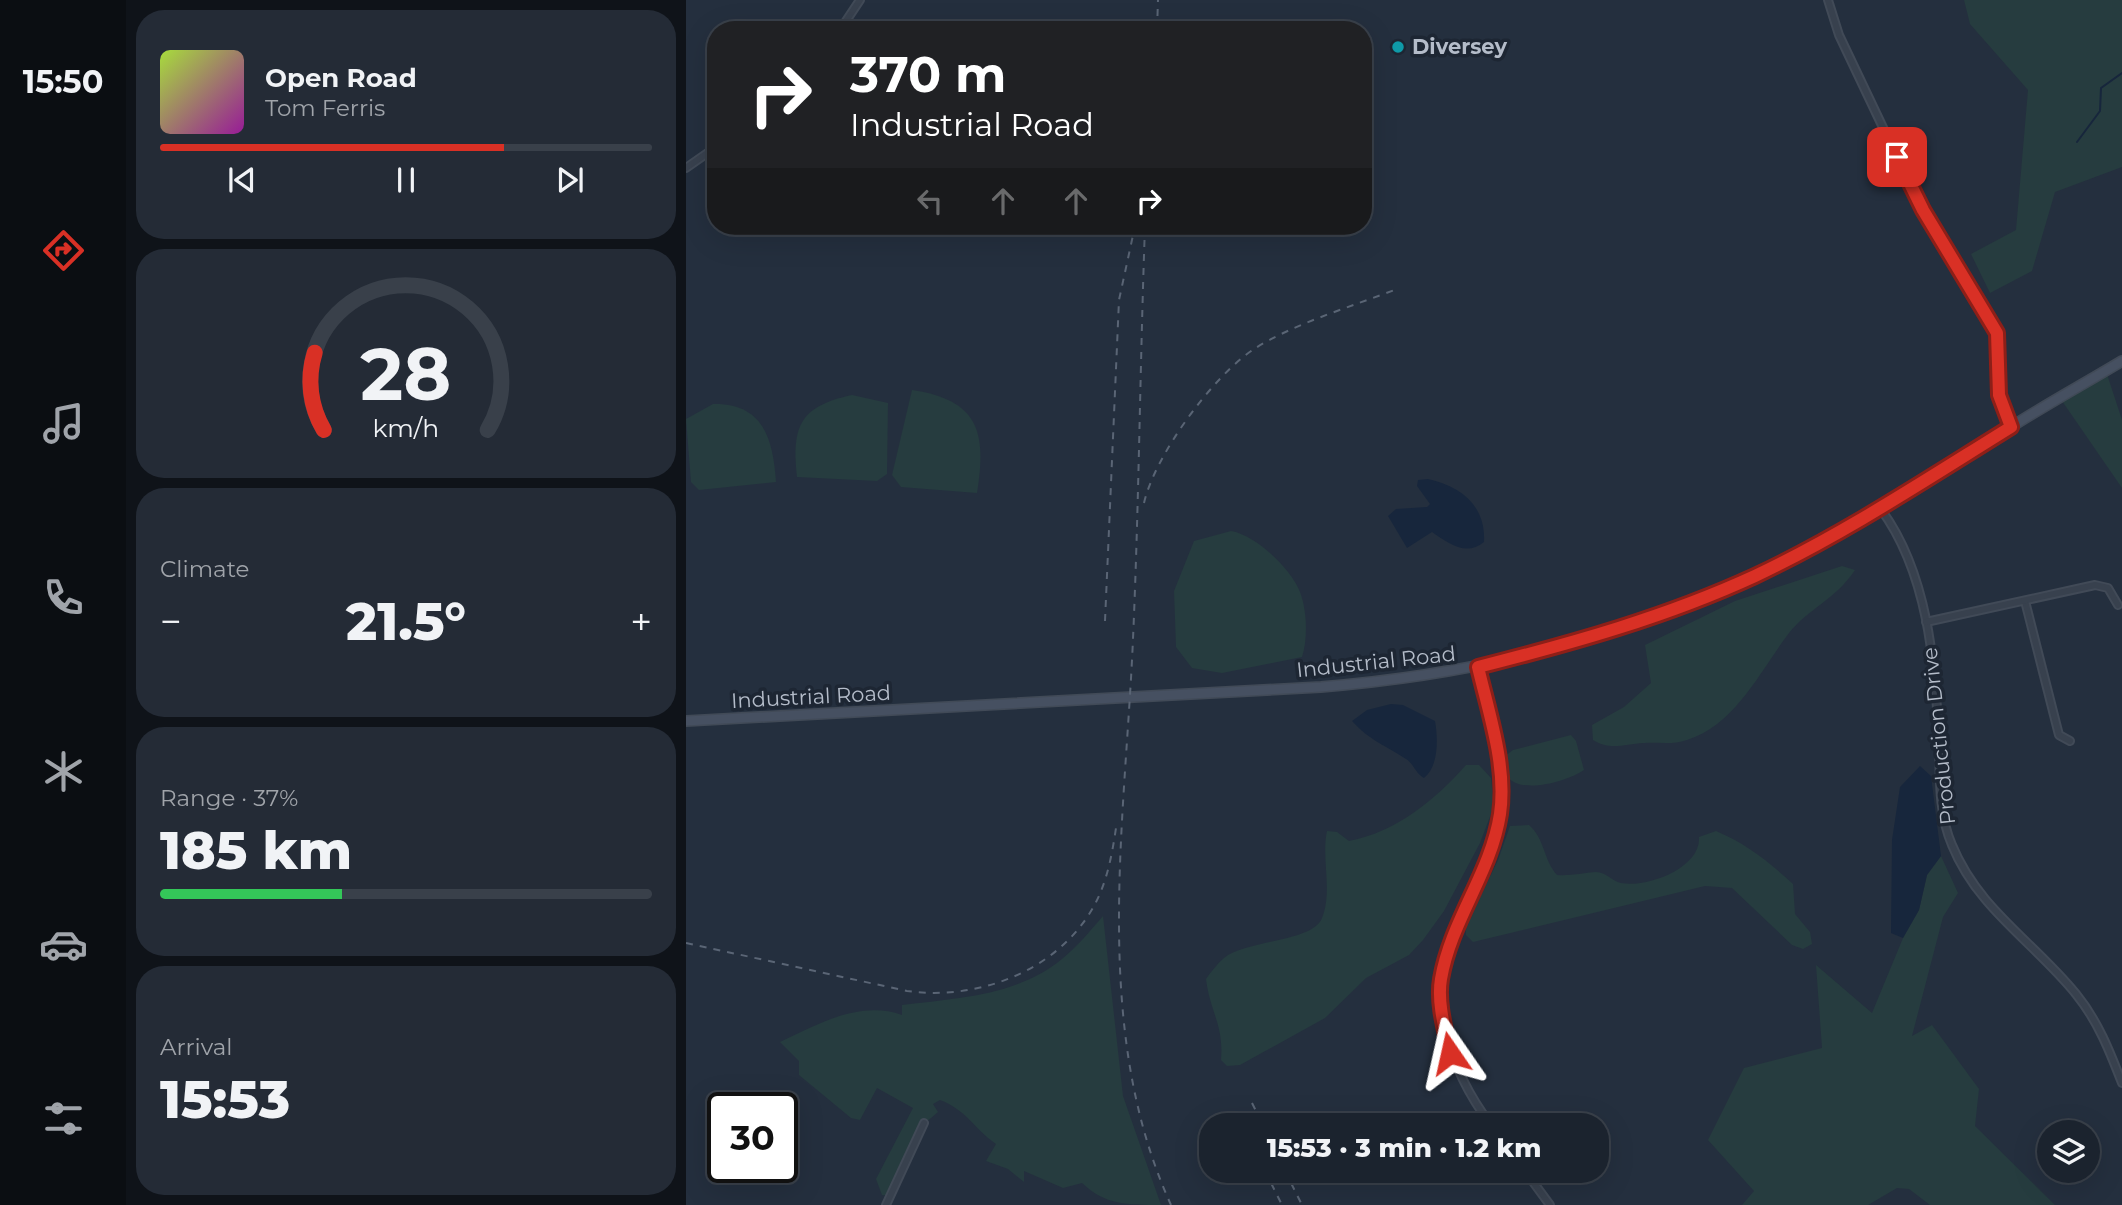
<!DOCTYPE html>
<html lang="en">
<head>
<meta charset="utf-8">
<style>
  :root { --surface:#1b232e; --page:#242b36; --text:#f1f3f6; --muted:#a0a4aa; --line:#39404a; --accent:#d93025 }
  body { margin:0; font-family:Montserrat,sans-serif; background:var(--page); color:var(--text); height:100vh; display:flex; flex-direction:column; font-size:26px; white-space:nowrap }
  * { box-sizing:border-box; margin:0 }
  p { font-size:23px; color:var(--muted) }
  .icon { flex:none; width:38px; height:38px; fill:none; stroke:currentColor; stroke-width:2; stroke-linecap:round; stroke-linejoin:round }
  .map { position:relative; flex:1; overflow:hidden }
  .details { display:flex; flex-direction:column; gap:10px; padding:10px; background:#0f1319; width:560px }
  .details>* { flex:none }
  .hud { position:absolute; left:21px; top:21px; width:665px; height:214px; border-radius:28px; box-shadow:0 7px 28px #0002,0 0 0 2px var(--line); background:#202124; color:#fff; overflow:hidden }
  .fabs { position:absolute; left:1351px; top:1120px; display:grid; gap:14px }
  .fabs a { display:grid; place-items:center; width:63px; height:63px; border-radius:50%; background:var(--surface); box-shadow:0 7px 28px #0002,0 0 0 2px var(--line); font-size:35px }
  .speed { position:absolute; left:21px; top:1092px; display:flex; gap:14px; font-size:35px; font-weight:700; text-align:center }
  .speed>* { display:grid; place-content:center; width:91px; height:91px; border-radius:50%; background:var(--surface); box-shadow:0 7px 28px #0002,0 0 0 2px var(--line); line-height:1 }
  .speed .limit { border:4px solid #111; border-radius:10px; background:#fff; color:#111 }
  .pin { position:absolute; display:grid; place-items:center; width:60px; height:60px; color:#fff; margin:-30px; border-radius:14px; box-shadow:0 4px 10px #0006 }
  .me { position:absolute; width:77px; margin:-38px; rotate:349deg; stroke-linejoin:round; filter:drop-shadow(0 0 5px #0008) }
  .turn { display:flex; align-items:center; gap:24px; height:147px; padding:0 28px; font-size:32px }
  .turn .icon { width:91px; height:91px; stroke-width:2.5 }
  .turn b { display:block; font-size:49px; line-height:60px }
  .lanes { display:flex; align-items:center; height:66px; padding:0 28px; background:#0003; justify-content:center; gap:35px; direction:ltr }
  .lanes .off { opacity:.35 }
  .big { font-size:52px; font-weight:800; line-height:1.1 }
  .details .widget { flex:1; display:flex; flex-direction:column; justify-content:center; gap:10px; min-width:0; padding:0 24px; border-radius:28px; background:var(--page) }
  .details .dial { align-items:center; gap:0 }
  .dial svg { height:182px; overflow:visible; fill:none; stroke:var(--line); stroke-width:7; stroke-linecap:round; text-anchor:middle }
  .dial text { fill:var(--text); stroke:none }
  .song { display:flex; align-items:center; gap:21px }
  .cover { width:84px; height:84px; border-radius:10px; background:linear-gradient(135deg,hsl(80 70% 55%),hsl(300 70% 35%)) }
  .played { height:7px; border-radius:4px; background:linear-gradient(90deg,var(--accent) 70%,var(--line) 70%) }
  .keys { display:flex; justify-content:space-around; direction:ltr }
  .heat { display:flex; justify-content:space-between; align-items:center; font-size:38px; direction:ltr }
  .charge { height:10px; border-radius:5px; background:linear-gradient(90deg,#34c759 37%,var(--line) 0) }
  .trip { position:absolute; left:513px; top:1113px; width:410px; height:70px; border-radius:28px; background:var(--surface); box-shadow:0 7px 28px #0002,0 0 0 2px var(--line); font-weight:800; line-height:70px; text-align:center }
  main { display:flex; flex:1; min-height:0 }
  .dock { display:flex; flex-direction:column; width:126px; justify-content:space-around; align-items:center; background:#0b0e12; color:var(--muted) }
  .dock .icon { width:49px; height:49px }
  .dock .active { color:var(--accent) }
  .dock b { font-size:32px; color:var(--text) }
  .map>svg:first-child { display:block }
  .green { fill:#263c3f }
  .water { fill:#17263c }
  .lines { fill:none; stroke-linecap:round; stroke-linejoin:round }
  .stream { stroke:#17263c; stroke-width:2 }
  .street-casing { stroke:#414a57; stroke-width:10 }
  .secondary-casing { stroke:#414a57; stroke-width:12 }
  .street { stroke:#38414e; stroke-width:6 }
  .secondary { stroke:#465061; stroke-width:9 }
  .rail { stroke:#5a6575; stroke-width:2; stroke-dasharray:7 7; stroke-linecap:butt }
  .route-casing { stroke:#8d1f18; stroke-width:18 }
  .route { stroke:#d93025; stroke-width:12 }
  .culture-dot { fill:#0f9aa8; stroke:#1d2633; stroke-width:2.5 }
  .labels { text-anchor:middle; stroke-width:7; stroke-linejoin:round; paint-order:stroke }
  .poi-label { font-size:21px; font-weight:bold; fill:#b4bcc9; stroke:#1d2633; text-anchor:start }
  .street-label { font-size:21px; fill:#b4bcc9; stroke:#1d2633 }
</style>
</head>
<body>
<main>
<nav class="dock">
<b>15:50</b>
<svg class="icon active" aria-label="directions" viewBox="0 0 24 24"><path d="M12 3l9 9-9 9-9-9zM9 14v-3h6M13 9l2 2-2 2"/></svg>
<svg class="icon" aria-label="music" viewBox="0 0 24 24"><path d="M9 18V5l10-2v13"/><circle cx="6" cy="18" r="3"/><circle cx="16" cy="16" r="3"/></svg>
<svg class="icon" aria-label="phone" viewBox="0 0 24 24"><path d="M5 4h4l2 5-3 2q2 4 5 5l2-3 5 2v4C11 20 4 13 5 4z"/></svg>
<svg class="icon" aria-label="climate" viewBox="0 0 24 24"><path d="M12 3v18M4 7l16 10M4 17L20 7"/></svg>
<svg class="icon" aria-label="car" viewBox="0 0 24 24"><path d="M5 17H2v-5l4-1 3-4h7l3 4 3 1v5h-3M9 17h6M6 11h13"/><circle cx="7" cy="17" r="2"/><circle cx="17" cy="17" r="2"/></svg>
<svg class="icon" aria-label="filters" viewBox="0 0 24 24"><path d="M4 7h16M4 17h16"/><circle cx="9" cy="7" r="2"/><circle cx="15" cy="17" r="2"/></svg>
</nav>
<section class="details">
<div class="widget">
<div class="song"><i class="cover"></i><div><b>Open Road</b><p>Tom Ferris</p></div></div>
<div class="played"></div>
<div class="keys"><svg class="icon" aria-label="previous" viewBox="0 0 24 24"><path d="M18 5L8 12l10 7zM5 5v14"/></svg><svg class="icon" aria-label="pause" viewBox="0 0 24 24"><path d="M8 5v14M16 5v14"/></svg><svg class="icon" aria-label="next" viewBox="0 0 24 24"><path d="M6 5l10 7-10 7zM19 5v14"/></svg></div>
</div>
<div class="widget dial"><svg viewBox="0 0 100 80">
<path d="M14 69A42 42 0 1 1 86 69"/>
<path d="M14 69A42 42 0 0 1 10 35" stroke="#d93025"/>
<text x="50" y="56" font-size="32" font-weight="700">28</text>
<text x="50" y="72" font-size="11">km/h</text>
</svg></div>
<div class="widget"><p>Climate</p>
<div class="heat"><a>−</a><b class="big">21.5°</b><a>+</a></div>
</div>
<div class="widget"><p>Range · 37%</p><b class="big">185 km</b><div class="charge"></div></div>
<div class="widget"><p>Arrival</p><b class="big">15:53</b></div>
</section>
<div class="map">
<svg width="1436" height="1205" viewBox="0 0 1436 1205">
  <rect width="100%" height="100%" fill="#242f3e"/>
  <!-- green -->
  <g class="green">
    <path d="M1278,0h158v167l-67,25 -23,79 -42,22 -19,-39 45,-24 12,-140 -58,-66z"/>
    <path d="M1420,371l16,49v68l-62,-90z"/>
    <path d="M226,390c66,10 75,41 65,103l-76,-6 -9,-12z"/>
    <path d="M166,395l36,8 -1,71 -10,7 -80,-4c-6,-52 4,-71 55,-82z"/>
    <path d="M27,404c51,-1 60,36 63,78l-77,8 -8,-8 -5,-63z"/>
    <path d="M545,531c25,4 60,38 69,61 7,18 8,47 2,65l-80,16 -30,-5 -16,-21 -2,-56 20,-50z"/>
    <path d="M1156,566l13,4c-20,30 -47,39 -66,63 -29,38 -53,91 -102,107 -14,5 -28,2 -43,3 -20,1 -33,8 -51,-3l-1,-15 32,-18 27,-24 -6,-38 90,-44z"/>
    <path d="M885,735l5,6 8,29c-20,14 -89,32 -79,-14l8,-6z"/>
    <path d="M780,765h13l12,13 3,28 -14,37 -36,68 -21,29 -14,15 -43,23 -41,40 -85,47 -13,1 -6,-6c3,-35 -11,-48 -15,-81 5,-7 11,-15 18,-21 22,-18 89,-16 98,-40 11,-27 -1,-59 5,-87l10,1 12,9c47,-9 86,-41 117,-76z"/>
    <path d="M843,825c16,14 14,34 28,50 13,1 26,-2 39,-3 10,0 16,9 25,11 26,5 80,-15 78,-46l17,-6c31,13 53,31 77,53l2,30 15,18 2,12 -9,5 -11,-4 -60,-57 -27,-2 -232,56 -7,-7v-9l32,-66 12,-34z"/>
    <path d="M1255,856l17,37 -15,24 -31,119 20,-11 47,64 -4,37 80,79h-125l-21,-16 -12,-1 -29,17h-126l12,-14 -46,-51 36,-72 78,-20 -6,-83 56,48 31,-75 16,-28 8,-35z"/>
    <path d="M417,916l20,180 38,109c-34,0 -56,0 -79,-22l-19,5 -39,-17v11l-16,-13 -22,-8 10,-17c-24,-17 -28,-33 -56,-44l-7,4 5,8 -14,12 -34,72 -8,-1 -6,-16 37,-71 -36,-20 -17,32 -9,-2 -52,-43v-14l-19,-19c38,-18 80,-42 122,-27v-10c55,-7 115,-9 160,-46 15,-12 28,-28 41,-43z"/>
  </g>
  <!-- water -->
  <g class="water">
    <path d="M742,479c32,7 58,26 56,63 -18,15 -36,1 -52,-10l-25,16 -19,-32 8,-7 31,-2 3,-3 -13,-18 1,-6z"/>
    <path d="M705,704l12,1 32,16c3,17 4,45 -11,57 -9,-5 -10,-14 -18,-19 -21,-14 -36,-18 -54,-38l15,-11z"/>
    <path d="M1234,766l11,10 10,80 -14,19 -8,35 -16,28 -12,-5 1,-93 8,-53z"/>
  </g>
  <g class="lines">
    <!-- stream -->
    <path class="stream" d="M1391,142l23,-31 1,-23 21,-15"/>
    <defs>
      <g id="street">
        <path d="M1142,0l11,35 77,162 81,136 2,62 12,32"/>
        <path d="M154,30l20,-30"/>
        <path d="M0,168l30,-21"/>
        <path d="M1194,508c48,64 55,155 59,233 1,34 -1,72 13,104 26,64 82,97 124,149 22,27 34,58 46,89"/>
        <path d="M1339,601l34,134 11,6"/>
        <path d="M1240,622l169,-37 13,3 10,17"/>
        <path d="M792,667c11,47 29,98 22,146 -6,44 -30,79 -46,119 -28,68 -5,137 37,193"/>
        <path d="M839,1171l25,34"/>
        <path d="M200,1205l38,-82"/>
      </g>
      <path id="secondary" d="M0,721l635,-34c150,-12 298,-47 435,-112 88,-41 169,-95 252,-146 37,-24 76,-45 114,-68"/>
    </defs>
    <!-- street casing -->
    <use href="#street" class="street-casing"/>
    <!-- secondary casing -->
    <use href="#secondary" class="secondary-casing"/>
    <!-- street -->
    <use href="#street" class="street"/>
    <!-- secondary -->
    <use href="#secondary" class="secondary"/>
    <!-- rail -->
    <g class="rail">
      <path d="M471,30l1,-30"/>
      <path d="M459,226c-5,138 -6,276 -12,413 -8,187 -42,390 38,566"/>
      <path d="M458,503c11,-48 69,-127 110,-154 39,-25 99,-43 143,-60"/>
      <path d="M419,621l14,-321 16,-74"/>
      <path d="M0,943l221,48c71,10 151,-20 187,-85 13,-24 18,-51 22,-78"/>
      <path d="M566,1103l11,22"/>
      <path d="M553,1117l4,8"/>
      <path d="M579,1171l17,34"/>
      <path d="M599,1171l17,34"/>
    </g>
  </g>
  <g class="lines">
    <defs>
      <path id="route" d="M764,1053c-5,-23 -13,-51 -9,-74 10,-59 50,-106 59,-165 7,-48 -11,-100 -22,-147 95,-24 188,-50 277,-91 89,-42 172,-97 256,-149l-12,-32 -2,-62 -74,-123 -26,-53"/>
    </defs>
    <!-- route casing -->
    <use href="#route" class="route-casing"/>
    <!-- route -->
    <use href="#route" class="route"/>
  </g>
  <!-- markers -->
  <circle class="culture-dot" cx="712" cy="47" r="7"/>
  <g class="labels">
    <!-- poi labels -->
    <g class="poi-label">
      <text x="726" y="54">Diversey</text>
    </g>
    <!-- street labels -->
    <g class="street-label">
      <text transform="translate(690 662) rotate(-6)" y="7">Industrial Road</text>
      <text transform="translate(125 697) rotate(-3)" y="7">Industrial Road</text>
      <text transform="translate(1253 736) rotate(-96)" y="7">Production Drive</text>
    </g>
  </g>
</svg>
<div class="fabs">
<a><svg class="icon" aria-label="layers" viewBox="0 0 24 24"><path d="M12 4l9 5-9 5-9-5zM3 14l9 5 9-5"/></svg></a>
</div>
<div class="speed"><div class="limit">30</div></div>
<div class="pin" style="left:1211px;top:157px;background:#d93025"><svg class="icon" aria-label="arrive" viewBox="0 0 24 24"><path d="M6 21V4h12l-3 4 3 4H6"/></svg></div>
<svg class="me" style="left:764px;top:1053px" viewBox="-20 -20 40 40"><path d="M0-17L14 15 0 8-14 15z" fill="#d93025" stroke="#fff" stroke-width="4"/></svg>
<div class="trip">15:53 · 3 min · 1.2 km</div>
<div class="hud">
<div class="turn"><svg class="icon" aria-label="right" viewBox="0 0 24 24"><path d="M7 20v-9h11M14 6l5 5-5 5"/></svg><div><b>370 m</b>Industrial Road</div></div>
<div class="lanes"><svg class="icon off" aria-label="left" viewBox="0 0 24 24"><path d="M17 20v-9H6M10 6l-5 5 5 5"/></svg><svg class="icon off" aria-label="ahead" viewBox="0 0 24 24"><path d="M12 20V5M6 11l6-6 6 6"/></svg><svg class="icon off" aria-label="ahead" viewBox="0 0 24 24"><path d="M12 20V5M6 11l6-6 6 6"/></svg><svg class="icon" aria-label="right" viewBox="0 0 24 24"><path d="M7 20v-9h11M14 6l5 5-5 5"/></svg></div>
</div>
</div>
</main>
</body>
</html>
